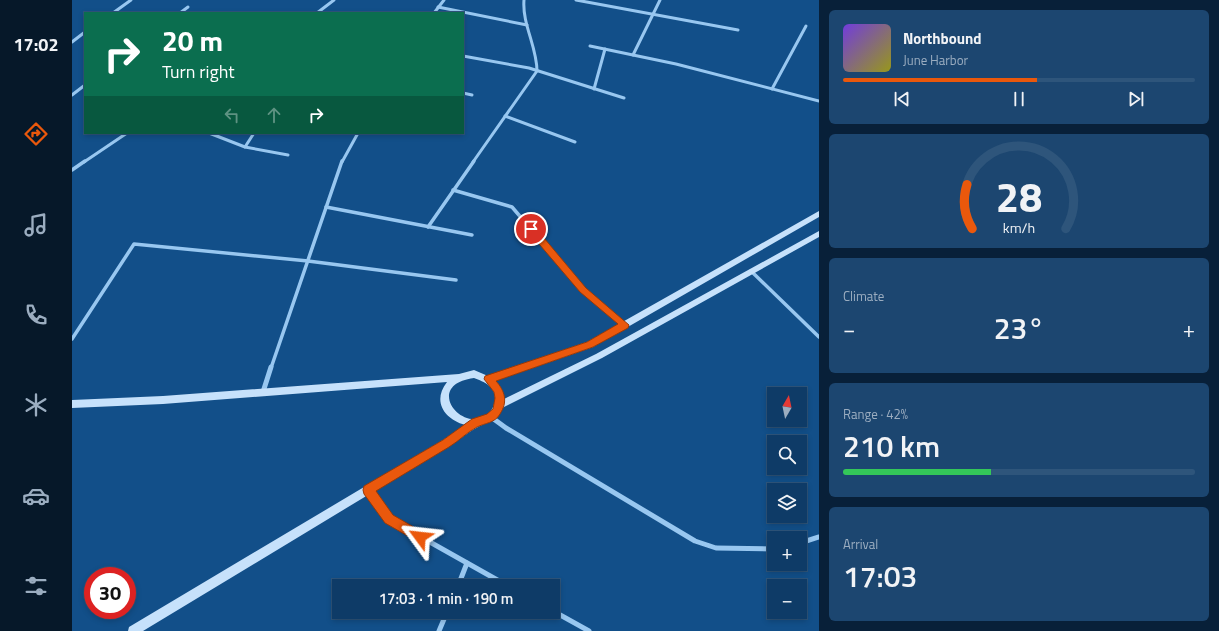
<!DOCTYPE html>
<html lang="en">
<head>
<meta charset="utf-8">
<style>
  :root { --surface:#0e3b67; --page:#1c4670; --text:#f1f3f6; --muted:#9badc0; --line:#2e557b; --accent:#ea580c }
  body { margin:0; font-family:"Titillium Web",sans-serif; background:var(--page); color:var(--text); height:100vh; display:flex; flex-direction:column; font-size:15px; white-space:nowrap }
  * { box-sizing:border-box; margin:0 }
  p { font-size:13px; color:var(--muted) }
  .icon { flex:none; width:22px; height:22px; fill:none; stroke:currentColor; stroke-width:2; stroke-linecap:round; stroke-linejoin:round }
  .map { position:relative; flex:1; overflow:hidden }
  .sheet { display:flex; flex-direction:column; gap:10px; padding:10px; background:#082039; width:400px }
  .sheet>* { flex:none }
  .top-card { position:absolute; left:12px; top:12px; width:380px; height:122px; border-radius:0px; box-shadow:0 2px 6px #0003,0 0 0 1px var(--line); background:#0b6e4f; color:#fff; overflow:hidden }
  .needle { width:26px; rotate:9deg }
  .controls { position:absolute; left:695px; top:387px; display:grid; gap:8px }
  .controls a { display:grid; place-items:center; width:40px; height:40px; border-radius:0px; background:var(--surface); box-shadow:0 2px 6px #0003,0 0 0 1px var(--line); font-size:20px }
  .speed { position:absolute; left:12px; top:567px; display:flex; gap:8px; font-size:20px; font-weight:700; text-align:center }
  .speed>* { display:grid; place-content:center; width:52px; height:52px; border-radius:50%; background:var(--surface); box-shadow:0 2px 6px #0003,0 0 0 1px var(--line); line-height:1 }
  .speed .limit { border:6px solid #d22; background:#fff; color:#111 }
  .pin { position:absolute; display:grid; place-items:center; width:34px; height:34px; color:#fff; margin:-17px; border:2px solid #fff; border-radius:50%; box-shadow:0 1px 4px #0007 }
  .me { position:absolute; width:44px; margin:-22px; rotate:300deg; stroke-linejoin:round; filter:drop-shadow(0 0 3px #0008) }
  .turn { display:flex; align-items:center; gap:14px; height:84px; padding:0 12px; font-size:18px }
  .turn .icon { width:52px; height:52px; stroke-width:2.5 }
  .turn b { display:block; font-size:28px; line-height:34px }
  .lanes { display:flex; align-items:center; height:38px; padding:0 12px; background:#0003; justify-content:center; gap:20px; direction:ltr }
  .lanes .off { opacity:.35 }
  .big { font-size:30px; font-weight:600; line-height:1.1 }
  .sheet .tile { flex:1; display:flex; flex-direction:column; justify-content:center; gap:6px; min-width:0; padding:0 14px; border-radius:6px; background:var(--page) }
  .sheet .dial { align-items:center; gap:0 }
  .dial svg { height:104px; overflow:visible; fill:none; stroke:var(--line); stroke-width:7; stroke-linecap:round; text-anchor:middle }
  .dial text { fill:var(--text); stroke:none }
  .song { display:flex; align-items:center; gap:12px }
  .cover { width:48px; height:48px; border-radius:6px; background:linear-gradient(135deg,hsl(260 70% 55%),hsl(60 70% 35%)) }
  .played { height:4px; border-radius:2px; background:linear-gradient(90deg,var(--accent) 55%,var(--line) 55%) }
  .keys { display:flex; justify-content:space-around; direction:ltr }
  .heat { display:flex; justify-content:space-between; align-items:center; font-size:22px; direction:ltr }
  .charge { height:6px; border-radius:3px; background:linear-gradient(90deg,#34c759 42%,var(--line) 0) }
  .trip { position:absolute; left:260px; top:579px; width:228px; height:40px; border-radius:0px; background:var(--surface); box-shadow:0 2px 6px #0003,0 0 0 1px var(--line); font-weight:600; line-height:40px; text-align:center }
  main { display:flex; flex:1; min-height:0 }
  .menu { display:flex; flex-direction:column; width:72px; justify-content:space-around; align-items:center; background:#061829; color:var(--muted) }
  .menu .icon { width:28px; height:28px }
  .menu .current { color:var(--accent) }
  .menu b { font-size:18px; color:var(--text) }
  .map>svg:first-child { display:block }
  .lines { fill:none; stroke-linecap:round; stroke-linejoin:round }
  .street-far2 { stroke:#98c7f0; stroke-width:3 }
  .street-far1 { stroke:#98c7f0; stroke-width:3.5 }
  .street { stroke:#98c7f0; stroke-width:5 }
  .secondary { fill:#c6e1fb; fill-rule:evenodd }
  .route { fill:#ea580c; stroke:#983908 }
</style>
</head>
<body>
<main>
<nav class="menu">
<b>17:02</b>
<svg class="icon current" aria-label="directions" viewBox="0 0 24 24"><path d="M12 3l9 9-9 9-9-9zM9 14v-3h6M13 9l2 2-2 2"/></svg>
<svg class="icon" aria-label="music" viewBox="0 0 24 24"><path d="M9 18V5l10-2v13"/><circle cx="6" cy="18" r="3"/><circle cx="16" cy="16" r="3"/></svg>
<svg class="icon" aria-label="phone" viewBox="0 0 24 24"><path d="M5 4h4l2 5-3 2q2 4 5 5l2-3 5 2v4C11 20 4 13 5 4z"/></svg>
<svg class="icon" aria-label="climate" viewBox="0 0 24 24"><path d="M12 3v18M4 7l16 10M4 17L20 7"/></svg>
<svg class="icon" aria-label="car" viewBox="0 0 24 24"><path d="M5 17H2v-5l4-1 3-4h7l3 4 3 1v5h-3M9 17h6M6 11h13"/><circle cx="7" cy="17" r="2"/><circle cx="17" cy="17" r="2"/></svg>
<svg class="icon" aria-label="filters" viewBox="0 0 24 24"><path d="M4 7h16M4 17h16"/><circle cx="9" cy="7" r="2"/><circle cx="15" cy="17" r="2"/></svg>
</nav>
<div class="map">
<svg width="747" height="631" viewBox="0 0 747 631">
  <rect width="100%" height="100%" fill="#124f89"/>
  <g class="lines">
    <!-- street-far2 -->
    <g class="street-far2">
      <path d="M504,0l162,30"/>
      <path d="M366,7l89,18"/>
      <path d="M41,13l18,-13"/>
      <path d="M108,13l8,-6"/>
      <path d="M245,13l17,-13"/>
      <path d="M362,13l10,-13"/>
      <path d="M0,42l13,-10"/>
      <path d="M518,46l86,18 143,37"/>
      <path d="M561,55l27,-55"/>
      <path d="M391,56l66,12 95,30"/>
      <path d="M522,89l11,-40"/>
      <path d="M700,89l34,-63"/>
      <path d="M391,93l9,2"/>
      <path d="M0,95l13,-10"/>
      <path d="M433,116l70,26"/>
      <path d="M137,133l36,14 43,8"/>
      <path d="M173,147l9,-14"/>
      <path d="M12,162l43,-29"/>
      <path d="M270,162l16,-29"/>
      <path d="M401,162l64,-91c0,-24 -15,-47 -13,-71"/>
    </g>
    <!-- street-far1 -->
    <g class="street-far1">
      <path d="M0,170l13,-9"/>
      <path d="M381,190l59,17 71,83 42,35"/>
      <path d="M254,207l146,28"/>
      <path d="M356,227l46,-66"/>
      <path d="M679,271l68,66"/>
      <path d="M0,339l62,-95 174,17 148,19"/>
      <path d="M199,368l71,-207"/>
    </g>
    <!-- street -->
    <g class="street">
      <path d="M191,392l8,-25"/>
      <path d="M419,417l15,11 189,113 21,7 58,1"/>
      <path d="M296,490l21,29 119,67"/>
      <path d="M728,543l19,-6"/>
      <path d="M386,586l9,-23"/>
      <path d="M481,611l36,20"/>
      <path d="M367,631l8,-19"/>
    </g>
    <!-- secondary -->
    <path class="secondary" d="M747,211v6l-226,130 -98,34c5,4 9,11 9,18l92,-45 223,-123v6l-217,121 -100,50c-9,16 -10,12 -24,19 -10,5 -19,13 -29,19l-306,185h-15l1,-4 314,-187 22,-15c-21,-6 -33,-24 -18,-43l-284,22 -91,4v-8l91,-4 296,-22 15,-4 14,6 99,-34zM402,378c11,4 22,9 21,22 -1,5 -2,8 -5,12 -25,26 -69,-27 -16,-34z"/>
  </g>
  <!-- route -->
  <path class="route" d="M456,226h6l52,62 43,37 -1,3 -35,19 -97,34c9,10 12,21 4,33 -5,9 -15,9 -23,13 -10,5 -18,14 -28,20 -24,15 -49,29 -73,44l17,24 31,18 2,4 -2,4 -4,2 -35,-20 -21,-29 -1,-4 1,-4 79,-46 29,-21 15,-5 6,-5 2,-11 -1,-6 -10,-13 1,-3 102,-34 31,-18 -38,-32 -52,-61 -1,-2z"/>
</svg>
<div class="controls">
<a><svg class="needle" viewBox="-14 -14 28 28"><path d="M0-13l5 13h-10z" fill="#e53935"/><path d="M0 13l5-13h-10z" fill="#9badc0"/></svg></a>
<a><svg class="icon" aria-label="search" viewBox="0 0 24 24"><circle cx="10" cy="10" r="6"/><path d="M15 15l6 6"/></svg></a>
<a><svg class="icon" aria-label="layers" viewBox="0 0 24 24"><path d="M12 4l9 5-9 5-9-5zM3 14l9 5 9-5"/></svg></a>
<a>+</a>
<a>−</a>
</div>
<div class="speed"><div class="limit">30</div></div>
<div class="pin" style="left:459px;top:229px;background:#d93025"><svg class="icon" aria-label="arrive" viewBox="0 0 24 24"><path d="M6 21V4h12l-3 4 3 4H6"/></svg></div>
<svg class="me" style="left:348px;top:537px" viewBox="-20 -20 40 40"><path d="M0-17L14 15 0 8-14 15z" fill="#ea580c" stroke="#fff" stroke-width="4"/></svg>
<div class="trip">17:03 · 1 min · 190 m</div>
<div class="top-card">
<div class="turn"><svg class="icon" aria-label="right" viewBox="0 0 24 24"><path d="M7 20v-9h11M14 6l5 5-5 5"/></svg><div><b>20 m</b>Turn right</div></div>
<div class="lanes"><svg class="icon off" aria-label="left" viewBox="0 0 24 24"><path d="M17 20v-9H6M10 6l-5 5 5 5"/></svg><svg class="icon off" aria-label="ahead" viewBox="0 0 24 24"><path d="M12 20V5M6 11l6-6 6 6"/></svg><svg class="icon" aria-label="right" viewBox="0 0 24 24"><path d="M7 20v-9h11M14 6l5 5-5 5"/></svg></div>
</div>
</div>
<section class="sheet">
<div class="tile">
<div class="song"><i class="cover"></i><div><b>Northbound</b><p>June Harbor</p></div></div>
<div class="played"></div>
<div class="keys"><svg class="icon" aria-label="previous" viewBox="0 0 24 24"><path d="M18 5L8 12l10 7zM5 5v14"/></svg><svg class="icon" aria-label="pause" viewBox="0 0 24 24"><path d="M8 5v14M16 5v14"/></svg><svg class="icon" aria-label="next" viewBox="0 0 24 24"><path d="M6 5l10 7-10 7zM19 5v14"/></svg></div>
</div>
<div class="tile dial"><svg viewBox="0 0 100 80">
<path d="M14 69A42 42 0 1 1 86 69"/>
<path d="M14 69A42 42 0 0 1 10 35" stroke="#ea580c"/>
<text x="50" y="56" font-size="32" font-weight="700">28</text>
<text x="50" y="72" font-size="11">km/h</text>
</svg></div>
<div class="tile"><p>Climate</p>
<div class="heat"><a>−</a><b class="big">23°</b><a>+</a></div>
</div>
<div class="tile"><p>Range · 42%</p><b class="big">210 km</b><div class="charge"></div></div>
<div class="tile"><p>Arrival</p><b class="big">17:03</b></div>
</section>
</main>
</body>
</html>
